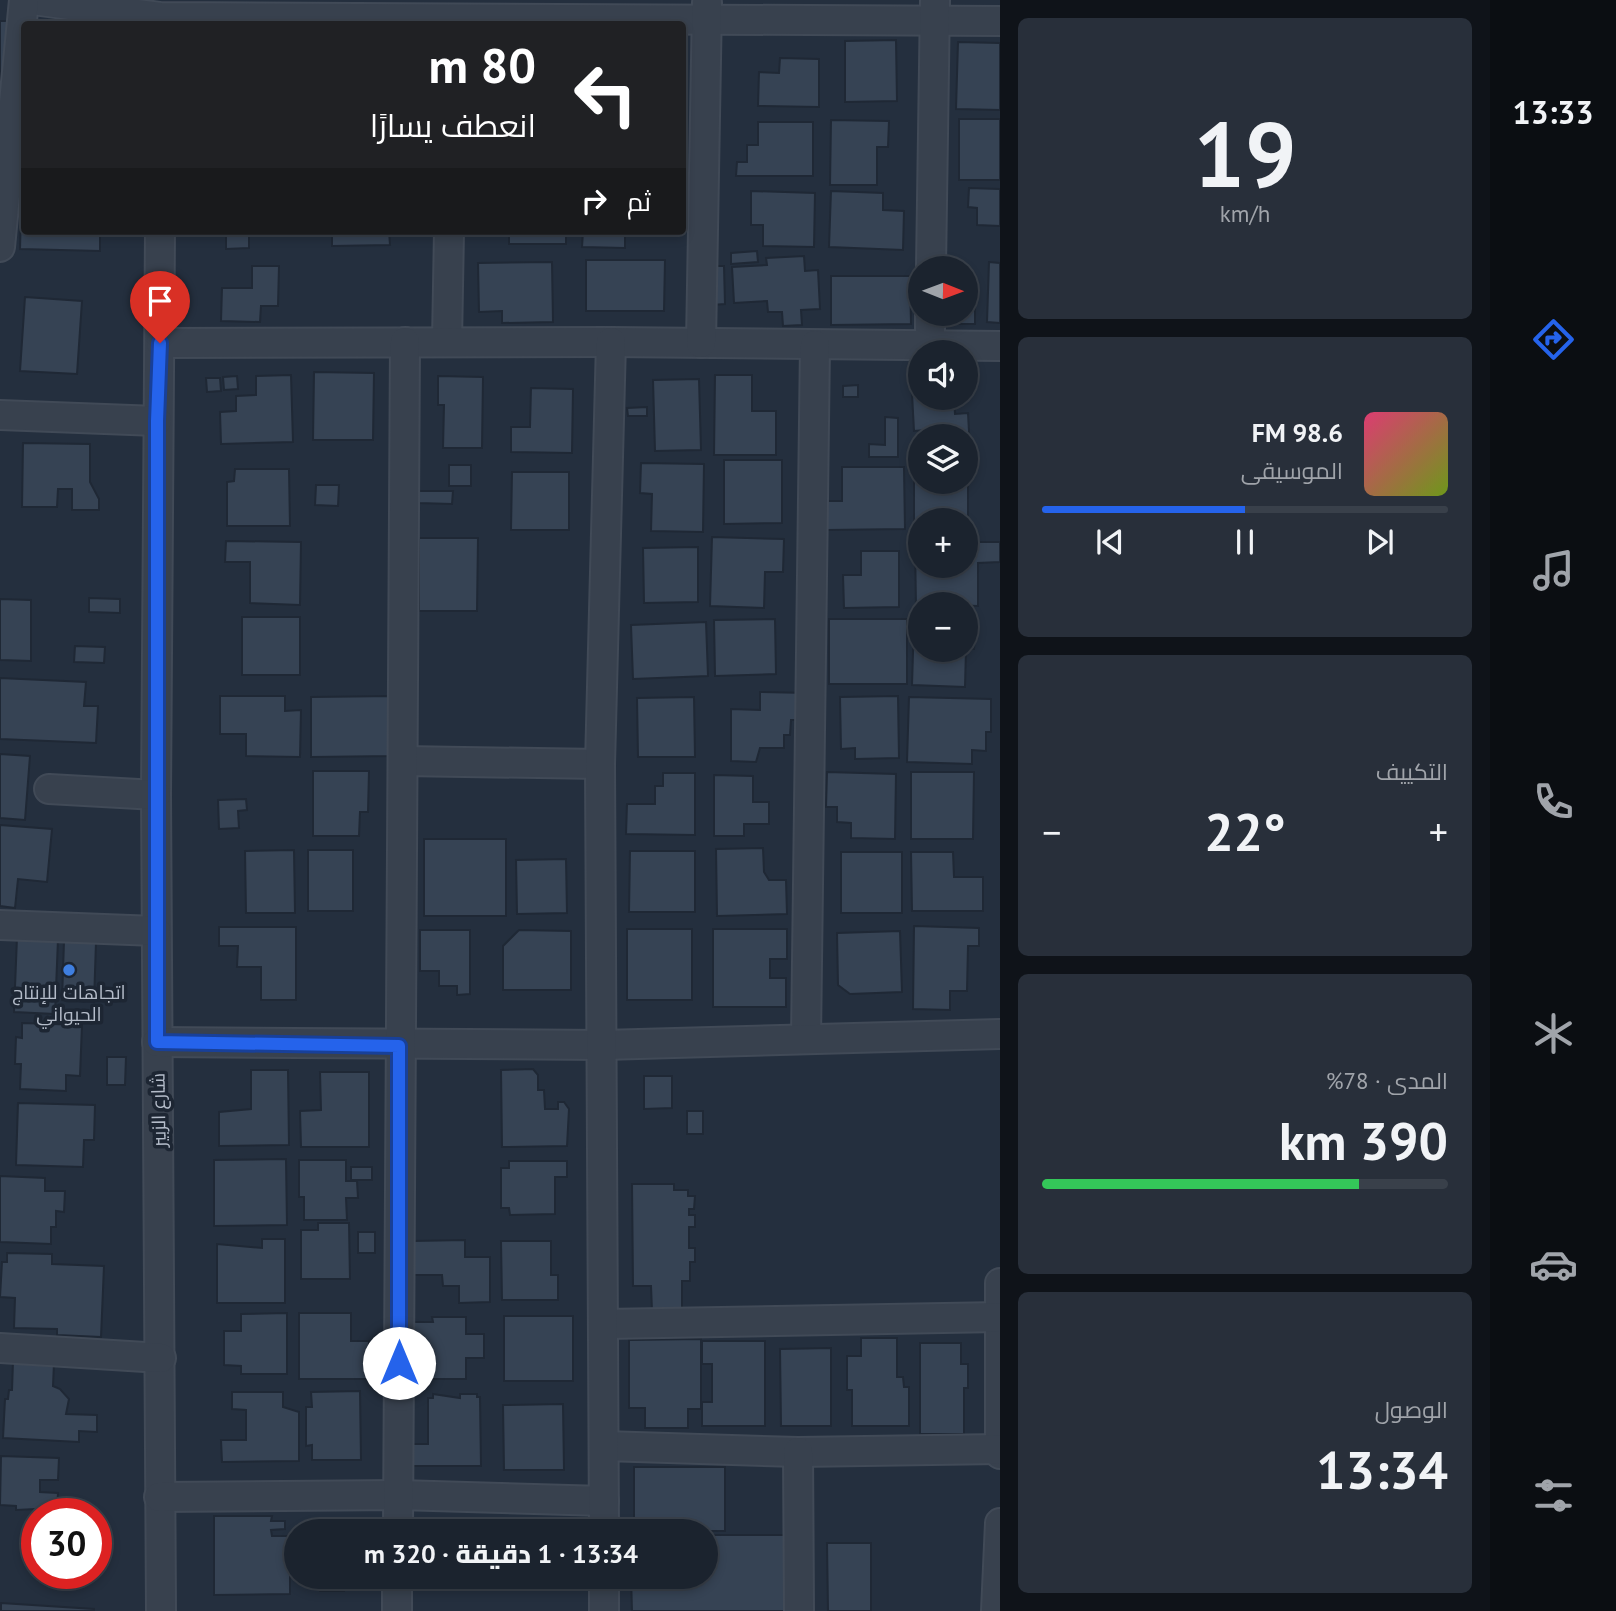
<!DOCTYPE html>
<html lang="ar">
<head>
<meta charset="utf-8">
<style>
  :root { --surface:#1b232e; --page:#282f3a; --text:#f1f3f6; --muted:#a0a4aa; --line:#39404a; --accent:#2563eb }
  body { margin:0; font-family:"PT Sans",Cairo,sans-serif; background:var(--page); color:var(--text); direction:rtl; height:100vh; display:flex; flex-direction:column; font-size:26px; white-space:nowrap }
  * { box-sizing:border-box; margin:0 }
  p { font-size:23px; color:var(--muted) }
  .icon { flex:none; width:38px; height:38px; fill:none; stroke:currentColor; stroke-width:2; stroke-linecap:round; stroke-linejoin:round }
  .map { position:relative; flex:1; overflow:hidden; direction:ltr }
  .drawer { display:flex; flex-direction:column; gap:18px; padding:18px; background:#0f1319; width:490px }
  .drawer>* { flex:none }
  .top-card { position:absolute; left:21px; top:21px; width:665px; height:214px; border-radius:7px; box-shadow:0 4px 10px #0003,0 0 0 2px var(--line); direction:rtl; background:#202124; color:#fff; overflow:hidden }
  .needle { width:46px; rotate:91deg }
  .fabs { position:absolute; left:908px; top:256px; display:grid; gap:14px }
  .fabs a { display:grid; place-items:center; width:70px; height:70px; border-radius:50%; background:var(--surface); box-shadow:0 4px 10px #0003,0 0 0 2px var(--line); font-size:35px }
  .speed { position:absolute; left:21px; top:1498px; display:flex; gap:14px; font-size:35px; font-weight:700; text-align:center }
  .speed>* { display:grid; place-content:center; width:91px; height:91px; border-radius:50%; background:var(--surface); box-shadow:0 4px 10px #0003,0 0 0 2px var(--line); line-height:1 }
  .speed .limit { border:10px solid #d22; background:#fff; color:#111 }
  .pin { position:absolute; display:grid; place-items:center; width:60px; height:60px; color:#fff; margin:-72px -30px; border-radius:50% 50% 50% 0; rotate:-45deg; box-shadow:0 0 7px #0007 }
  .pin .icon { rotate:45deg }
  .me { position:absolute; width:77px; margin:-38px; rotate:0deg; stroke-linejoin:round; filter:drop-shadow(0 0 5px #0008) }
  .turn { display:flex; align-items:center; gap:24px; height:147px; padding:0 35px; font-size:32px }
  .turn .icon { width:91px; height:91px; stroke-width:2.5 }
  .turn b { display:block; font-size:49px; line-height:60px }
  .then { display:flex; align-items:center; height:66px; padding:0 35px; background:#0003; gap:14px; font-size:26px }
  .big { font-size:52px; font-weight:800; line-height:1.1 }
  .drawer .card { flex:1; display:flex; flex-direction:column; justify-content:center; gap:10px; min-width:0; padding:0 24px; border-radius:10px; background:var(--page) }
  .drawer .dial { align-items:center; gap:0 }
  .dial b { font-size:91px; line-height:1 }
  .song { display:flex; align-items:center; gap:21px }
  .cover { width:84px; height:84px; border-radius:10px; background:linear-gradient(135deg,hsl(340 70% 55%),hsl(80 70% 35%)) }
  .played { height:7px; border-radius:4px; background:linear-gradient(90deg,var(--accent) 50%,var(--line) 50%) }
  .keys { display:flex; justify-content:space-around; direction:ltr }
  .heat { display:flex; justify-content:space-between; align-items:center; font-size:38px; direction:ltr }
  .charge { height:10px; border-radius:5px; background:linear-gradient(90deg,#34c759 78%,var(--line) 0) }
  .trip { position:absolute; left:284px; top:1519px; width:434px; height:70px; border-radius:35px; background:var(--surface); box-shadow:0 4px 10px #0003,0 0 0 2px var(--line); font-weight:800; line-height:70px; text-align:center; direction:rtl }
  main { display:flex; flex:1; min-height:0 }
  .dock { display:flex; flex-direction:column; width:126px; justify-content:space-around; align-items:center; background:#0b0e12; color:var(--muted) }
  .dock .icon { width:49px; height:49px }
  .dock .current { color:var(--accent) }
  .dock b { font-size:32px; color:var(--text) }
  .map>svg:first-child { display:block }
  .building { fill:#364354; stroke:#1f2835; stroke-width:2 }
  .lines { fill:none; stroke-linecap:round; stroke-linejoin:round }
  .minor-casing { stroke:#414a57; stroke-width:32 }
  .minor { stroke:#38414e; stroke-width:28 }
  .route-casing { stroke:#184099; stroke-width:18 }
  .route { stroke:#2563eb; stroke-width:12 }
  .shop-dot { fill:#3f7fe0; stroke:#1d2633; stroke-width:2.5 }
  .labels { text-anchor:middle; stroke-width:7; stroke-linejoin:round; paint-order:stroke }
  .poi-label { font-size:19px; fill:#b4bcc9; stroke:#1d2633 }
  .street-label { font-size:19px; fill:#b4bcc9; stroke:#1d2633 }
</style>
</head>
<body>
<main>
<nav class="dock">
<b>13:33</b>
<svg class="icon current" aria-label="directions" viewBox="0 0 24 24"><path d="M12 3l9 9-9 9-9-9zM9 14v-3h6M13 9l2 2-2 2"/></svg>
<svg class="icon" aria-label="music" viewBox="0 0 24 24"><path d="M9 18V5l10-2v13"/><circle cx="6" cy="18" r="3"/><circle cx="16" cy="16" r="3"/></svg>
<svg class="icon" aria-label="phone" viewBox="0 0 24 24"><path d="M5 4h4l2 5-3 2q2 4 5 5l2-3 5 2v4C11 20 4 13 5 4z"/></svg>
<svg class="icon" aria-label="climate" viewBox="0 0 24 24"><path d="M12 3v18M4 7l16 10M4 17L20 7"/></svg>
<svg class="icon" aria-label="car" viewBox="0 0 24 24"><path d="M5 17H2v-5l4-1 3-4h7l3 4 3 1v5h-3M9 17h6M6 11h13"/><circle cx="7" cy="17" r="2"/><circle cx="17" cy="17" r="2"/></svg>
<svg class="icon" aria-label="filters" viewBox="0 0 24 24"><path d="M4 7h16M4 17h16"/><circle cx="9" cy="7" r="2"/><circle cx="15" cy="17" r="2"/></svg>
</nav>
<section class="drawer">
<div class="card dial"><b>19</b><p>km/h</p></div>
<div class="card">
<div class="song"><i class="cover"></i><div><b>98.6 FM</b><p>الموسيقى</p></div></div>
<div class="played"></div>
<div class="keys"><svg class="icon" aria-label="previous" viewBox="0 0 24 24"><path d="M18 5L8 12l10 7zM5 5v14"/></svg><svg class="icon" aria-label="pause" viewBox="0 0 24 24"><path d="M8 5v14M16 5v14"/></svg><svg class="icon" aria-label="next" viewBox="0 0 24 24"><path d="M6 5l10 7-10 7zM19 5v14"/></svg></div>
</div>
<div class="card"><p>التكييف</p>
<div class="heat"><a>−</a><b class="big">22°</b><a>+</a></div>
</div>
<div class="card"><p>المدى · 78%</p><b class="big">390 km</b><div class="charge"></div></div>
<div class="card"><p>الوصول</p><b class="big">13:34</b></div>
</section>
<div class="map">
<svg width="1000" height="1611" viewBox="0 0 1000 1611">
  <rect width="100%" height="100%" fill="#242f3e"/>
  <!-- building -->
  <g class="building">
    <path d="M0,21h11l-11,83z"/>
    <path d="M896,40l1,61 -52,1v-61z"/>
    <path d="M958,42l42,1v67l-44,-1z"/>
    <path d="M780,58l39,1v48l-61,-1 1,-34 20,1z"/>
    <rect x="959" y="119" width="41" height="61"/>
    <path d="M831,120l58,1 -1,26h-11v38h-47z"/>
    <path d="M758,122h55v54h-77l1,-14h10v-17h11z"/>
    <path d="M22,174h2v57h76v20l-80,-2z"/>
    <path d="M969,188l31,1v37l-23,-1v-17l-9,-1z"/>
    <path d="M751,191l64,2 -1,54 -51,-1v-21h-12z"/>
    <path d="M831,191l52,2v17l21,1 -1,39 -74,-3z"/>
    <path d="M226,231h23v17l-23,1z"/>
    <path d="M332,231h57l1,14 -58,1z"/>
    <rect x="509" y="231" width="57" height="13"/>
    <path d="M583,231h42v17l-43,-1z"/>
    <path d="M757,251l1,11 -27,2v-11z"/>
    <path d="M804,256l1,15 13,-1 2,39 -19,1 1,15 -19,1 -1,-14h-14l-1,-11 -33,2 -2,-36 35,-2 -1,-7z"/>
    <path d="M586,260h79l-1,51h-78z"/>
    <path d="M552,262l1,60 -51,1v-12l-23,1 -1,-49z"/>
    <path d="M989,262l11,1v60l-13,-1z"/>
    <path d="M252,266h27l-1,40h-17l-1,16 -39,-1 1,-33h30z"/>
    <path d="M712,266h12l1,38 -13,1z"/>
    <path d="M831,276h79l1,48 -80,1z"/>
    <path d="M25,297l57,4 -5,73 -57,-3z"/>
    <path d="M966,301h9v23h-16v-11h7z"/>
    <path d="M314,372l60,1 -1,67h-60z"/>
    <path d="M920,374v23h34l1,17 13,-1 2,37 -4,1v-15h-41v-6l-11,1 -3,-56z"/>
    <path d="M291,375l2,67 -72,2 -1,-32 16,-1v-15l20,-1v-19z"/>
    <path d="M715,375h37v36h24v44h-62z"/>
    <path d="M237,376l1,13 -14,1 -1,-13z"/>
    <path d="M438,376l45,1 -1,71h-39l1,-43h-6z"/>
    <path d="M206,378h14l1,13 -14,1z"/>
    <path d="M699,379l2,71 -46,1 -2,-71z"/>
    <path d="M858,385v12h-15v-11z"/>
    <path d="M531,388l42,1 -1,64 -61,-1v-25h19z"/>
    <path d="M647,407v9h-19l-1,-8z"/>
    <path d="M885,417l13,1v39h-29v-13l16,1z"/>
    <path d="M23,443l67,1v38l9,17v11h-27v-21h-14l-1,18h-35z"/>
    <path d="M724,460h58v63l-58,1z"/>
    <path d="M641,463l63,1 -1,68 -52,-1 1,-37 -12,-1z"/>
    <rect x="449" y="465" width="22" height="21"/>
    <path d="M842,467h62l1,62 -78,1v-29h15z"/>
    <path d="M914,467h6v14h46l2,-13v59l-2,-7h-46v7h-6z"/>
    <path d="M235,469h54l1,57h-63v-44l7,-1z"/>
    <path d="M512,472h57v58h-58z"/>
    <path d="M316,485h23l-1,21 -23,-1z"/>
    <path d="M418,491h35l-1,13 -34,-1z"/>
    <path d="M712,537l72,2 -1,33h-18l-1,36 -54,-2z"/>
    <path d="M419,538h59l-1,73h-58z"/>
    <path d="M226,541l75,1 -1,63 -50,-2v-41h-25z"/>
    <path d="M966,542h34v20l-22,1v43l-58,-2v3h-4l-1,-64h5v22h46z"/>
    <path d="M698,547v55l-54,1 -1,-55z"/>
    <path d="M861,551h38v56l-55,1 -1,-33h18z"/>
    <path d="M89,598l31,1v14l-31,-1z"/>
    <path d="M0,599l31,1v61l-31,-1z"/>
    <rect x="242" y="617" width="58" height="58"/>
    <path d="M775,619l1,55 -61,2 -1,-56z"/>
    <rect x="829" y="619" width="78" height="65"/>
    <path d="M914,620h6v29h46l-1,38 -53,-2z"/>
    <path d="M706,622l2,54 -75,3 -2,-54z"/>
    <path d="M966,630l9,1 -1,18h-8z"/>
    <path d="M75,646l30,1 -1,16 -30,-1z"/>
    <path d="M0,678l86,4 -2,24h14l-2,37 -96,-4z"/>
    <path d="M760,692l48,1v27h-17l-1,15h-6v13h-24l-4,14 -25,-1v-52l29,1z"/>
    <path d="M220,696h65v15l16,-1 -1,47 -54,-1v-22h-26z"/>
    <path d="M394,696v60l-83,1v-60z"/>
    <path d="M898,696l1,62 -44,1v-11l-14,1 -1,-52z"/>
    <path d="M694,697l1,60h-57l-1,-59z"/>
    <path d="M909,697l82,2v33h-5v19l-14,-1v14l-65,-2z"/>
    <path d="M0,754l30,2 -5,64 -25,-2z"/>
    <path d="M313,771h56l-1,41h-8l-1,24h-46z"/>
    <path d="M827,772l69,2 -1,65 -44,-1v-15l-14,-1v-15h-11z"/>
    <path d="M911,772h63l-1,67h-62z"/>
    <path d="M663,773h32v62l-69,-1 1,-30h28v-18h8z"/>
    <path d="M714,775l39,1v26h16v22h-25v12h-30z"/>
    <path d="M246,799l1,11 -9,1 1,17 -20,1 -1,-29z"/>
    <path d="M0,825l52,4 -5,53 -29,-3 -3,29 -15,-2z"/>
    <rect x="424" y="839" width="82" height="77"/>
    <path d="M763,848l1,24 5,8h17l1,34 -70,2 -1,-67z"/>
    <path d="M294,850l1,63h-49l-1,-62z"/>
    <rect x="308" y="850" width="45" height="61"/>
    <path d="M630,851h65v61h-66z"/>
    <rect x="841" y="852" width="61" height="61"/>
    <path d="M911,852h42l1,25h29v34h-71z"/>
    <path d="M566,859l1,54 -50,1 -1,-54z"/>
    <path d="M914,926l65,2v18h-11l-1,45h-17v19l-37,-1z"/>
    <path d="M219,927h77v73h-35v-33h-24l1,-21h-19z"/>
    <rect x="627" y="929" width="65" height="71"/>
    <path d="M713,929h74v30h-17v19h16v29h-73z"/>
    <path d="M420,930h50v64l-13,1v-9h-18v-15h-19z"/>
    <path d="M519,930l52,1v59h-68v-44z"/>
    <path d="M900,931l2,61 -52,2 -12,-9 -1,-52z"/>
    <path d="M17,937l41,2 -3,75 -41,-2z"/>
    <path d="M64,941l32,1 -2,60 -32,-2z"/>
    <path d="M22,1023l60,2 -2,51 -14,-1v16l-46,-2 1,-25h-6l1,-27 6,1z"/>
    <path d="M107,1057h19l-1,28h-18z"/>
    <path d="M533,1069l5,6v15h6l1,19h13v-7h6l5,7 -2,37 -65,1 -1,-77z"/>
    <path d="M251,1070h37l1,75 -70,1v-34l32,-3z"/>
    <path d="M320,1072h49v75h-68l-1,-36 21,-1z"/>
    <path d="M644,1076h28v32l-28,1z"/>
    <path d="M18,1103l77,2 -1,35h-10l-1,27 -67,-2z"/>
    <rect x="687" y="1111" width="16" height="23"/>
    <path d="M286,1159l1,66 -73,1v-66z"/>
    <path d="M299,1160h47v21h11l1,17h-12l1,22h-43v-23h-5z"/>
    <path d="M509,1161h58v16h-12v37l-45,1 -1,-7h-8v-40h8z"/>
    <rect x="351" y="1167" width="21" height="13"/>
    <path d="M0,1176l45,2v13h20l-1,21 -8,-1v16h-5v17l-51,-2z"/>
    <path d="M632,1184h42v6h14v6h7l-1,13h-5v6h6v12h-6v21h6v14h-5v19h-8v30h-30l-1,-25h-18z"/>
    <path d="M318,1223h31l1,56h-49v-49h17z"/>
    <rect x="358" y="1232" width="17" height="21"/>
    <path d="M262,1239h23v64h-68v-59l45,4z"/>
    <path d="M465,1240v17h25v45l-31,1v-17h-16l-1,-11h-30v-34z"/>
    <path d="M501,1241h50v34h7v25h-56z"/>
    <path d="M7,1253l45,1v10l52,2 -3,71 -44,-2v-6l-43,-1 1,-30 -15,-1 2,-35h5z"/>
    <path d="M287,1313v61h-46v-8l-17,-1v-34h17v-17z"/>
    <path d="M299,1313h52v28h18v38h-70z"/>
    <rect x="504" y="1316" width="69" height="65"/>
    <path d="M432,1317h34v17h18v24h-18v21h-52v-57h19z"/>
    <path d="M861,1338h36v39h6l1,10h5v39h-57v-36h-5v-34h14z"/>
    <path d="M701,1339v70h-13v19h-43v-20h-16v-68z"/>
    <path d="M702,1341h63v85h-63v-24h10v-38h-10z"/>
    <path d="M920,1343h41v21h7v24h-4v46h-44z"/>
    <path d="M831,1348v78h-50l-1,-77z"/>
    <path d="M13,1361l41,2 -1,23 7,3 9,10 -3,15 31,1v17l-18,-1v11l-76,-4 2,-39h3l1,-9h3z"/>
    <path d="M360,1391l1,69h-49v-15l-6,1v-39h6l-1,-15z"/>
    <path d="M232,1392h51v15l16,5v49l-77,1 -1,-22h25v-30l-14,-1z"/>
    <path d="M433,1394l27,4v-4h17v3h3l1,69h-68v-22h15v-46h5z"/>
    <path d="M563,1404l1,66h-60l-1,-65z"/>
    <path d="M1,1456l58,2 -1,22h-18v12l18,1 -1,15 -41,2v-4l-16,-1z"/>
    <path d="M634,1467h91v64h-77v-9l-14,1z"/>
    <path d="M214,1516h58l-1,5h14v8l-14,1 1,6h18v58l-76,1z"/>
    <rect x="316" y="1520" width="63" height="11"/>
    <path d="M705,1535h79v76h-152l-1,-34h74z"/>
    <path d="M827,1543h44v68h-43z"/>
    <rect x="320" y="1577" width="24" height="14"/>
    <path d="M1,1603l93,6v2h-93z"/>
  </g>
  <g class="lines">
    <defs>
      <g id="minor">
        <path d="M33,0l127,17 840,4"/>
        <path d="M160,231l-4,564 5,816"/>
        <path d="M0,247l24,-247"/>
        <path d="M931,268l4,-268"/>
        <path d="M447,342l2,-111"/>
        <path d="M161,343l450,-1 389,4"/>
        <path d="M701,343l6,-340"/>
        <path d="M930,345v-32"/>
        <path d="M0,415l157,6"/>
        <path d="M403,761l197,3"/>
        <path d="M49,789l107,6"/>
        <path d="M0,925l156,6"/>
        <path d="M806,1039l9,-694"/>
        <path d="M157,1042l446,3 397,-11"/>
        <path d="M1000,1283v171"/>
        <path d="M605,1324l395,-7"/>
        <path d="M0,1348l161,10"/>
        <path d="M604,1446l194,6 202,-3"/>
        <path d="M798,1452l1,159"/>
        <path d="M159,1497l240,-2 205,6"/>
        <path d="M398,1531l7,-1189"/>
        <path d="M604,1531l-4,-767 11,-422"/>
        <path d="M604,1577v34"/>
        <path d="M397,1611v-34"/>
        <path d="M996,1611l4,-88"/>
      </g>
    </defs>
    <!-- minor casing -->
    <use href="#minor" class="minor-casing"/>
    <!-- minor -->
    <use href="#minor" class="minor"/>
  </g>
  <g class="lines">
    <defs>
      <path id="route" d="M160,343l-3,78v621l242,4v317"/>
    </defs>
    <!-- route casing -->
    <use href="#route" class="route-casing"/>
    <!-- route -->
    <use href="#route" class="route"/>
  </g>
  <!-- markers -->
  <circle class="shop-dot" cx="69" cy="970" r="7"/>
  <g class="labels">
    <!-- poi labels -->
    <g class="poi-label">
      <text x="69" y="999">اتجاهات للإنتاج<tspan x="69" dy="22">الحيواني</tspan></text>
    </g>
    <!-- street labels -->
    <g class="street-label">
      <text transform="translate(158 1110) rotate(-91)" y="7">شارع الزبير</text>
    </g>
  </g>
</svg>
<div class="fabs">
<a><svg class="needle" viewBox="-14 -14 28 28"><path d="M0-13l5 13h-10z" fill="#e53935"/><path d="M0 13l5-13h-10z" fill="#a0a4aa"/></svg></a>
<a><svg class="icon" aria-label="sound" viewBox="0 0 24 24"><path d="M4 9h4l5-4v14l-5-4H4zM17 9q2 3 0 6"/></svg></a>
<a><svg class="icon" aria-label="layers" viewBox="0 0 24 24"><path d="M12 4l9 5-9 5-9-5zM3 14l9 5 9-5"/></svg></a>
<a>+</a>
<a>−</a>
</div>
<div class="speed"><div class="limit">30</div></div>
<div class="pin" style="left:160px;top:343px;background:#d93025"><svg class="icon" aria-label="arrive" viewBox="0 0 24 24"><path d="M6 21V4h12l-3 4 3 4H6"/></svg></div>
<svg class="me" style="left:399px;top:1363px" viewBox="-20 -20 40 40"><circle r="19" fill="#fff"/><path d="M0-13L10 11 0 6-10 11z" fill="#2563eb"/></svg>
<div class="trip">13:34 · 1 دقيقة · 320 m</div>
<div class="top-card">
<div class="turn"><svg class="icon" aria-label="left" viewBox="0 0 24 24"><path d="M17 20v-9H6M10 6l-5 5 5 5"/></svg><div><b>80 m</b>انعطف يسارًا</div></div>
<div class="then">ثم<svg class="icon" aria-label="right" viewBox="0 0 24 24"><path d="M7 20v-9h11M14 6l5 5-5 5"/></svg></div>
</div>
</div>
</main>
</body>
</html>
